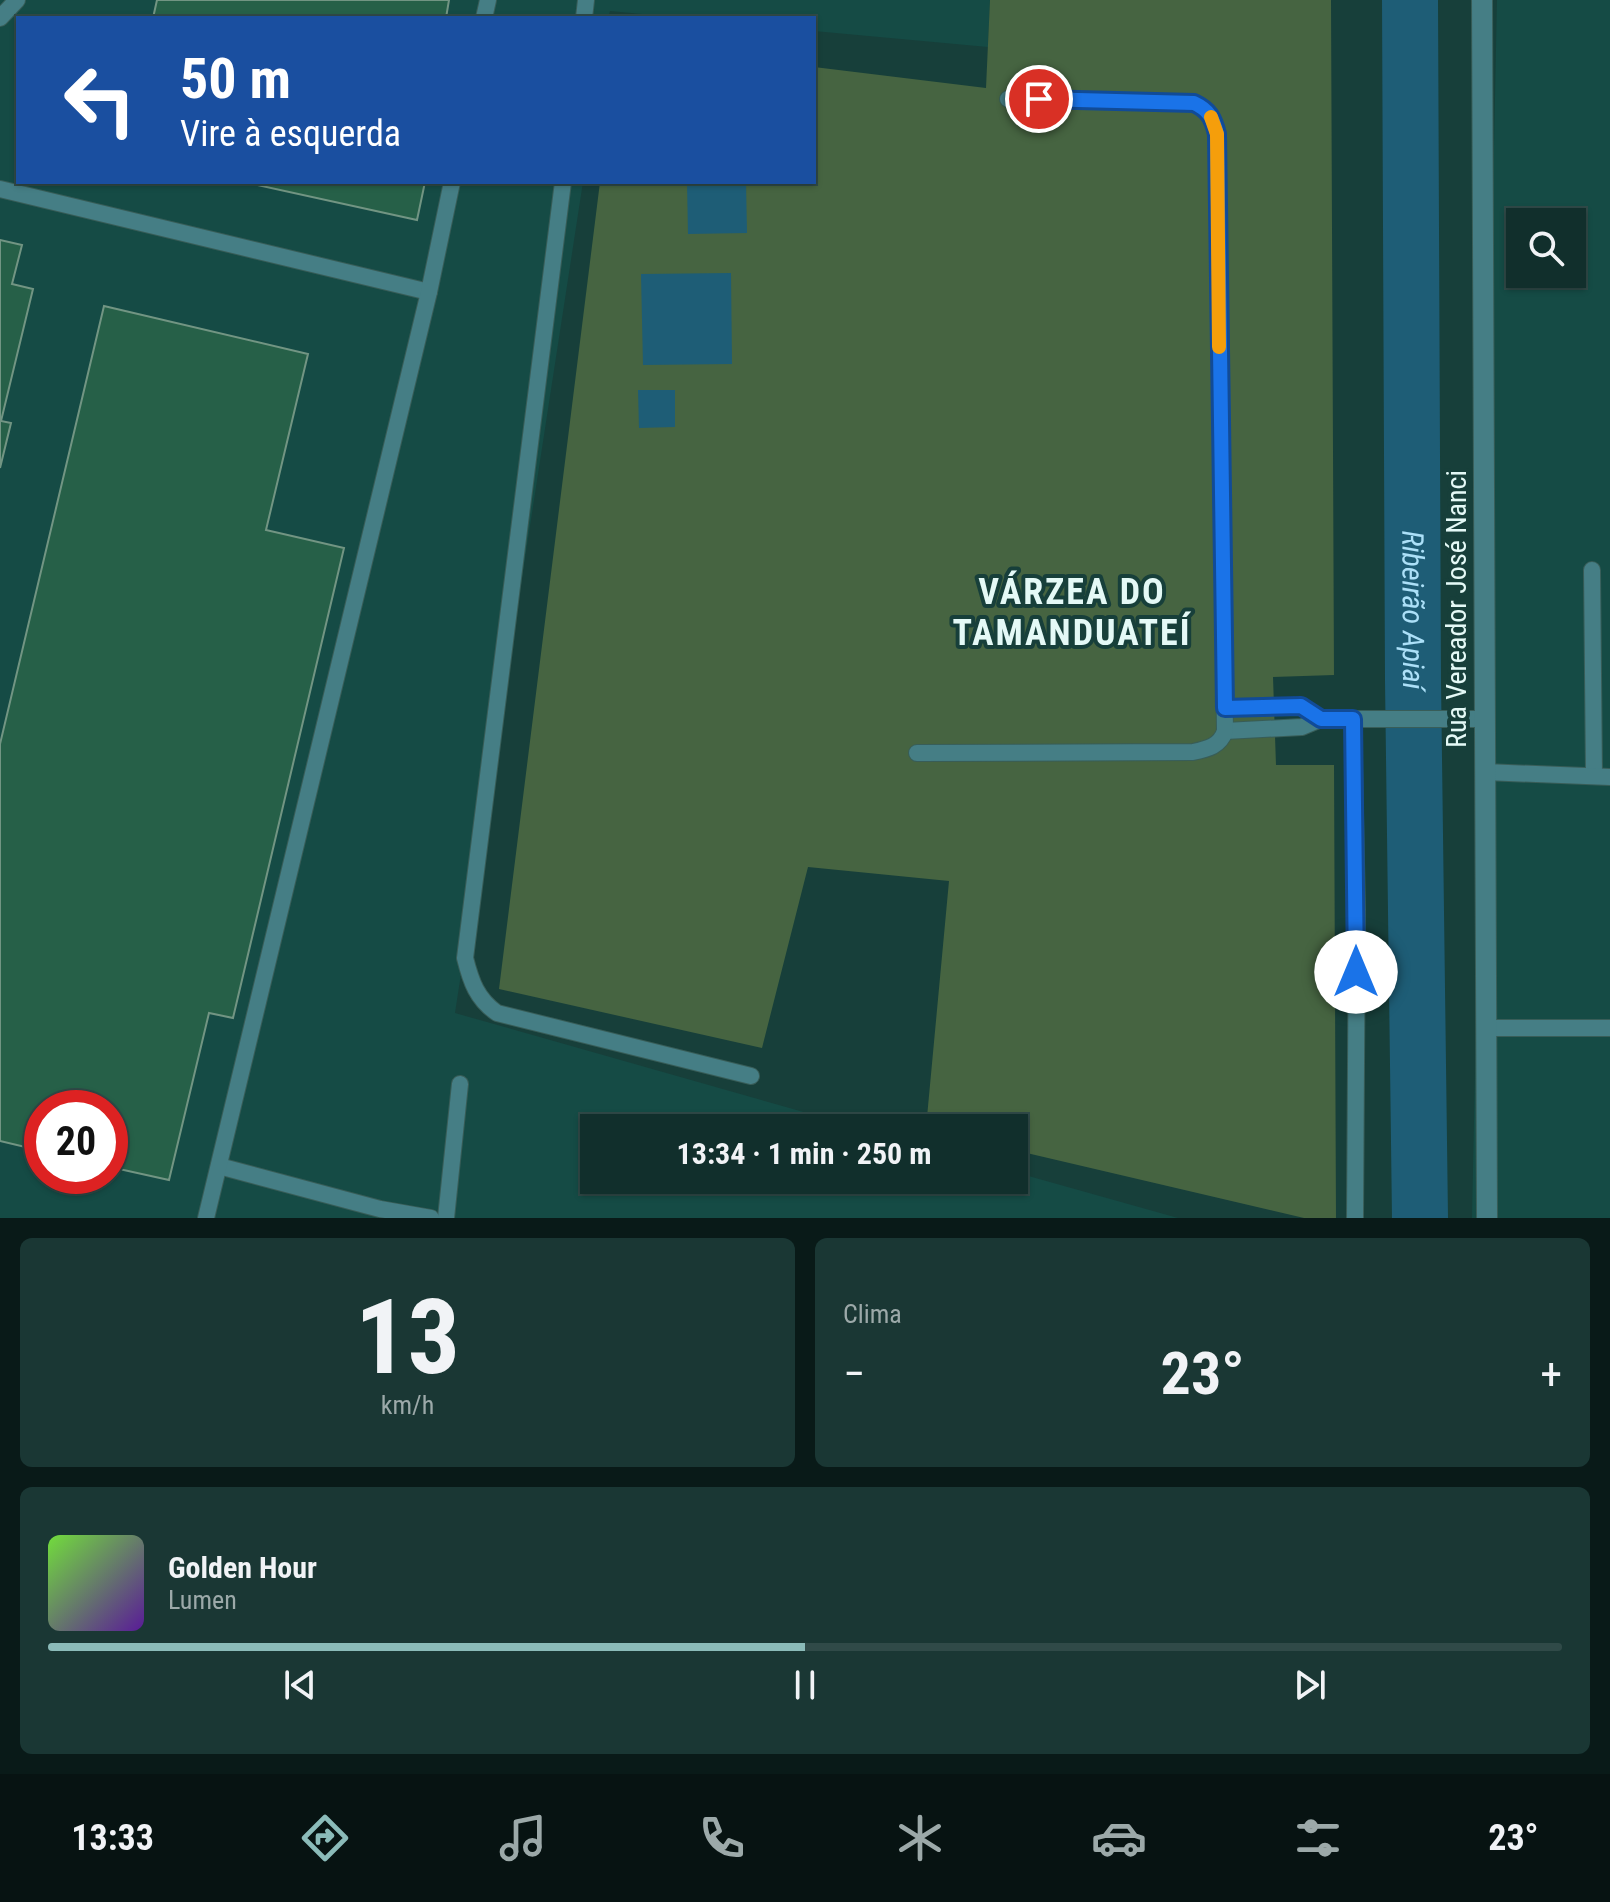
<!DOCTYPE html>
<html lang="pt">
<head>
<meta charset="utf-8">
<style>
  :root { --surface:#112f2c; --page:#1a3734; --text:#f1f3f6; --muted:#9ca9a9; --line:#304a48; --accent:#8bbbb9 }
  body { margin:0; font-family:"Roboto Condensed",sans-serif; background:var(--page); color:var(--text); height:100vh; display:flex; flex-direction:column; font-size:30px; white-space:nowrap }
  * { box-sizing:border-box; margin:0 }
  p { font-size:26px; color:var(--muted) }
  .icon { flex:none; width:44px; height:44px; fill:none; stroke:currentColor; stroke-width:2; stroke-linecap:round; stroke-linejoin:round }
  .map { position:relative; height:1218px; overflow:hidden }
  .drawer { display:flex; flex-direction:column; gap:20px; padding:20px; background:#091a18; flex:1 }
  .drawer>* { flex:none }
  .guide { position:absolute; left:16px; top:16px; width:800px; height:168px; border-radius:0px; box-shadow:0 2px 6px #0004,0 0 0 2px var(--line); background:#1a4fa0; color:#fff; overflow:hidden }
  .tools { position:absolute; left:1506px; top:208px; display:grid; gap:16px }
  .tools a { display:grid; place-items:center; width:80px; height:80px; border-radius:0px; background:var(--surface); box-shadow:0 2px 6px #0004,0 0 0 2px var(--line); font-size:40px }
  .speed { position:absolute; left:24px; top:1090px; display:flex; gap:16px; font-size:40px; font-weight:700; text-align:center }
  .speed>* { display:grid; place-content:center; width:104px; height:104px; border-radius:50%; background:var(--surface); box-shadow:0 2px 6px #0004,0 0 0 2px var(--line); line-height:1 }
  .speed .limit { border:12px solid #d22; background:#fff; color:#111 }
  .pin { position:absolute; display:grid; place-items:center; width:68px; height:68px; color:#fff; margin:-34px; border:4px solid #fff; border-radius:50%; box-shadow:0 2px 8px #0007 }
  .me { position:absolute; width:88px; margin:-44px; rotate:0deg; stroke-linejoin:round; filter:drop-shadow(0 0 6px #0008) }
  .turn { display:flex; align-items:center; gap:28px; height:168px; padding:0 32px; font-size:36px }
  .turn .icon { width:104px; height:104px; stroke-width:2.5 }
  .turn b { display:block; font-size:56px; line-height:68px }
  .big { font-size:60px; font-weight:700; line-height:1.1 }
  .drawer .card { flex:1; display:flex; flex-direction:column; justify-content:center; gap:12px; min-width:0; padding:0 28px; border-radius:12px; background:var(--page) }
  .drawer .dial { align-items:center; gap:0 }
  .dial b { font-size:104px; line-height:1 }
  .song { display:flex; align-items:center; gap:24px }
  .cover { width:96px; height:96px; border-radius:12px; background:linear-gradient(135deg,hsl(100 70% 55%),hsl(270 70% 35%)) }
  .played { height:8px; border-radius:4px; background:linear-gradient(90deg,var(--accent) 50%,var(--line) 50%) }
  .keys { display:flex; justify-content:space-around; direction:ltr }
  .heat { display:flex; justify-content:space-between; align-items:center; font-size:44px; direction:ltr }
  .drawer .tiles { flex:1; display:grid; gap:20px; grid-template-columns:1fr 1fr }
  .card:last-child { grid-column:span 2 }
  .trip { position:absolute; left:580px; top:1114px; width:448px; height:80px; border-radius:0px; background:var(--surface); box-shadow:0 2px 6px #0004,0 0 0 2px var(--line); font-weight:700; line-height:80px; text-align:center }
  .dock { display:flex; height:128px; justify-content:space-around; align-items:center; background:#071312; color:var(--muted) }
  .dock .icon { width:56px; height:56px }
  .dock .on { color:var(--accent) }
  .dock b { font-size:36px; color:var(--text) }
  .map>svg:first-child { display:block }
  .built { fill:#154b45; fill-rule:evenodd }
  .green { fill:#466441 }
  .water { fill:#1e5d76 }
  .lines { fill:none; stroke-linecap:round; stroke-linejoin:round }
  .river { stroke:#1e5d76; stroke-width:56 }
  .building { fill:#266048; stroke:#729583; stroke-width:2 }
  .lane-casing { stroke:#385d58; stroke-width:18 }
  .street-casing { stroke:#385d58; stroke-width:22 }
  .lane { stroke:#457e85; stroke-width:16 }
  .street { stroke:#457e85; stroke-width:20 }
  .route-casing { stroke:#114b97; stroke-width:20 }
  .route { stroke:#1a73e8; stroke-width:14 }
  .slow { stroke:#f59e0b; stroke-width:14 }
  .labels { text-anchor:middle; stroke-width:8; stroke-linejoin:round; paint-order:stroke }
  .street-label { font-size:28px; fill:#e4f9f6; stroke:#173f3a }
  .water-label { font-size:30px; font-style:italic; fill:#ace0f8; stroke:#173f3a }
  .district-label { font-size:36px; font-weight:bold; letter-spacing:2px; fill:#e4f9f6; stroke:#173f3a }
</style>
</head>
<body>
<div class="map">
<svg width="1610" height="1218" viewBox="0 0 1610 1218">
  <rect width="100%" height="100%" fill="#173f3a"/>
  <!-- built -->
  <g class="built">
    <path d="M0,0h990l-2,47 -174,-16v-13h-130l-74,-7 -2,7h-590v164h565l-128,831 405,115h-266v52h420v-8l164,46h-1178zM42,1108h68v68h-68z"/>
    <path d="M1497,0h113v1218h-138zM1520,222h52v52h-52z"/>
  </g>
  <!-- green -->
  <path class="green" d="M990,0h341l3,675 -61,2 3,88h58l2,453h-32l-290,-68v-22h-88l23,-247 -141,-14 -46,181 -263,-59 101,-807h214v-115l172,21z"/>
  <!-- water -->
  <g class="water">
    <path d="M687,182h59l1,51 -59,1z"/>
    <path d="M731,273l1,91 -89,1 -2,-91z"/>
    <path d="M638,390h37v37l-36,1z"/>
  </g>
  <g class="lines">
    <!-- river -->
    <path class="river" id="s1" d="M1410,0l3,681 7,537"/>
  </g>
  <!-- building -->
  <g class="building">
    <path d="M157,0h292l-3,18h-293z"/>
    <path d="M244,182h181l-8,38z"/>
    <path d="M0,240l22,5 -10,39 21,5 -32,132 10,2 -11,45z"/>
    <path d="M104,306l204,48 -42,176 78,18 -111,470 -24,-5 -40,167 -59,-13v-59h-68v43l-42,-10v-397z"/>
  </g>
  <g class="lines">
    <defs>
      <g id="lane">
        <path d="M0,18l17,-18"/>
        <path d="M484,18l4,-18"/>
        <path d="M584,18l2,-18"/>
        <path d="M563,182l-98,776c6,24 12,41 32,55l254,63"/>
        <path d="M0,189l429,103"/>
        <path d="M1592,570l2,206"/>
        <path d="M1225,708l76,-2 20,13"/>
        <path d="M1353,719l4,191 -2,308"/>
        <path d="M1225,731l77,-4 19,-8h164"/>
        <path d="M917,753l276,-1c15,-3 27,-6 32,-21l-8,-597c-4,-16 -8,-24 -23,-31l-186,-4"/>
        <path d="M1485,772l125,5"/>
        <path d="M1486,1028h124"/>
        <path d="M219,1166l161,43 51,9"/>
        <path d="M206,1218l223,-926 23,-110"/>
        <path d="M446,1218l14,-134"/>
      </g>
      <path id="street" d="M1482,0l5,1218"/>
    </defs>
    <!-- lane casing -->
    <use href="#lane" class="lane-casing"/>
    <!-- street casing -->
    <use href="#street" class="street-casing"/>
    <!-- lane -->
    <use href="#lane" class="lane"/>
    <!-- street -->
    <use href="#street" class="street"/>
  </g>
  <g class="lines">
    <defs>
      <path id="route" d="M1039,99l155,4c15,7 19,15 23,31l8,574 76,-2 20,13h32l3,253"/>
    </defs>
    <!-- route casing -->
    <use href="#route" class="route-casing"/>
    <!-- route -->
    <use href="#route" class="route"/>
    <!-- slow -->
    <path class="slow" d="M1211,117l6,17 2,213"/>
  </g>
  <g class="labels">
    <!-- street labels -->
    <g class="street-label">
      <text transform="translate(1456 609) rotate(-90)" y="10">Rua Vereador José Nanci</text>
    </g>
    <!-- water labels -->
    <g class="water-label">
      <text dy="10" stroke="none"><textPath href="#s1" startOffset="610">Ribeirão Apiaí</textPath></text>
    </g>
    <!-- district labels -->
    <g class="district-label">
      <text x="1072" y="604">VÁRZEA DO<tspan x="1072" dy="41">TAMANDUATEÍ</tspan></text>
    </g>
  </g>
</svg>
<div class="tools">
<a><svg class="icon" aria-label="search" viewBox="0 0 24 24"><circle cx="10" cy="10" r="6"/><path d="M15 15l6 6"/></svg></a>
</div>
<div class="speed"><div class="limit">20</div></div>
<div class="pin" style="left:1039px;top:99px;background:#d93025"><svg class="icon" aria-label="arrive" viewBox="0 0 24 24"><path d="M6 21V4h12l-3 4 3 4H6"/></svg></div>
<svg class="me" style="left:1356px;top:972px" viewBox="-20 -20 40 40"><circle r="19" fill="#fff"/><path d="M0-13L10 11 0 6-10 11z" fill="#1a73e8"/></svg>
<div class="trip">13:34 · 1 min · 250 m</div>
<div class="guide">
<div class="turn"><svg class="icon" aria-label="left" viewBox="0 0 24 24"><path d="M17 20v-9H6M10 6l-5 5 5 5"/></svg><div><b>50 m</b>Vire à esquerda</div></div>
</div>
</div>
<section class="drawer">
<div class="tiles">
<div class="card dial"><b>13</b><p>km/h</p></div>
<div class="card"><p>Clima</p>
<div class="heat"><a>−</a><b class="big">23°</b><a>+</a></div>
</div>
<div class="card">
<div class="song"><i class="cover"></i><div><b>Golden Hour</b><p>Lumen</p></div></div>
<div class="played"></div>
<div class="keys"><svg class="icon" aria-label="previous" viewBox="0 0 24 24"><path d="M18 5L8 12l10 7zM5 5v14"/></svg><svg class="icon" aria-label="pause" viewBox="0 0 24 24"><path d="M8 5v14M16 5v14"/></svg><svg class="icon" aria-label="next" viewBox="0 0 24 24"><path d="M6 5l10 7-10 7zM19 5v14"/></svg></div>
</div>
</div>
</section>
<nav class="dock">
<b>13:33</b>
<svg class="icon on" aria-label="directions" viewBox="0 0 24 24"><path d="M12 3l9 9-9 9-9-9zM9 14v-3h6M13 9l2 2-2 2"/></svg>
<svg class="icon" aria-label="music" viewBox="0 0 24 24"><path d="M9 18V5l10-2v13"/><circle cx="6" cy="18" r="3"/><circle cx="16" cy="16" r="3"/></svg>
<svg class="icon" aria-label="phone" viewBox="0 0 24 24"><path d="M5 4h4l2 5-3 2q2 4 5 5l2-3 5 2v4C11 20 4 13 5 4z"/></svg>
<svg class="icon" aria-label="climate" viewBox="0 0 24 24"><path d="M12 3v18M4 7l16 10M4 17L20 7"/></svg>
<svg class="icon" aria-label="car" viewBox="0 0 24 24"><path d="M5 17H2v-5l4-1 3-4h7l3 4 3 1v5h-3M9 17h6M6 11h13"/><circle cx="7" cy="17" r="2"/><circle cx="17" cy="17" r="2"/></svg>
<svg class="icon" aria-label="filters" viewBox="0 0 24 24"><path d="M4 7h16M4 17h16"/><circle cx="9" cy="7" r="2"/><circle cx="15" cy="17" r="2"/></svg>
<b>23°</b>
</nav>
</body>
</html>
